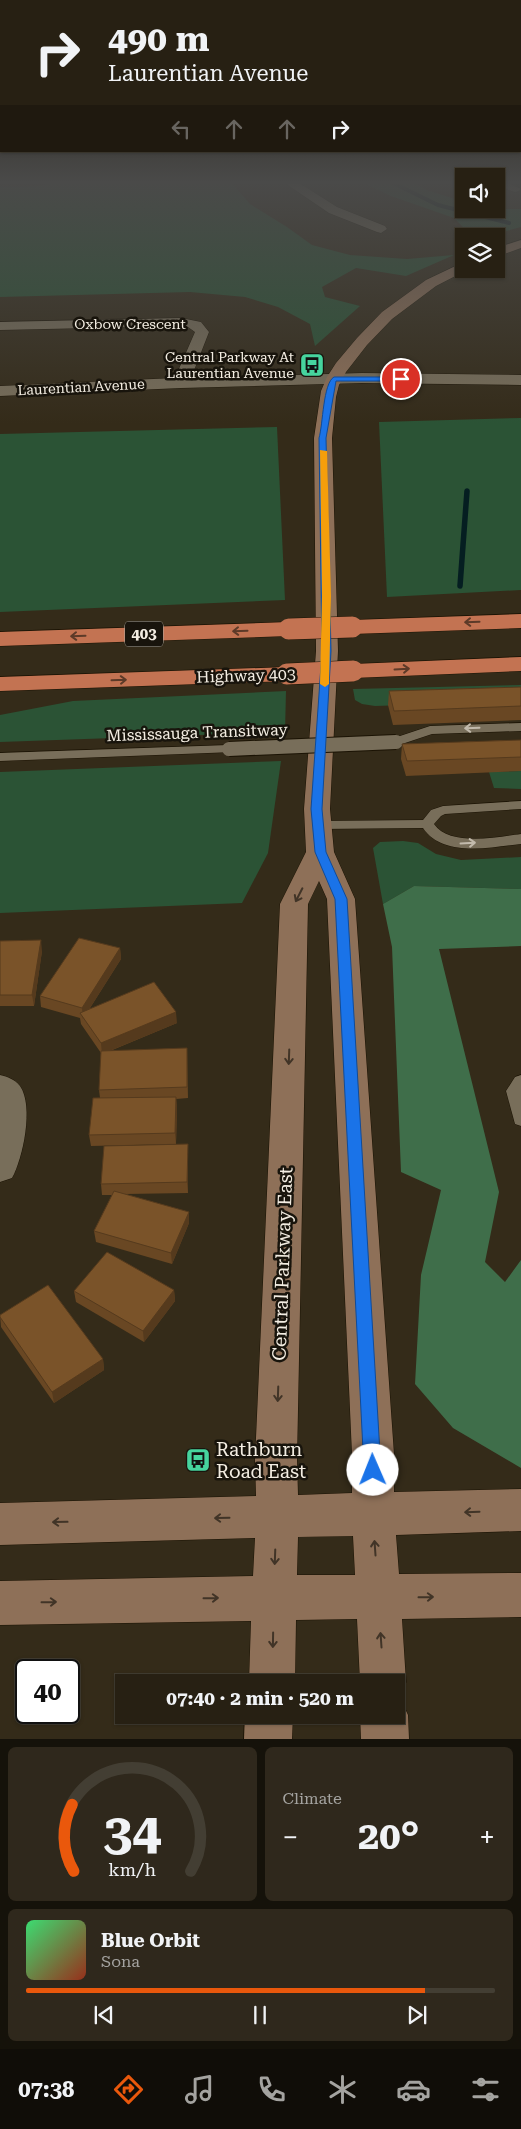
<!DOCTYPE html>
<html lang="en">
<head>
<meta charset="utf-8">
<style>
  :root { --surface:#272013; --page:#2f281c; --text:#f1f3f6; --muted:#a4a3a0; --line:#433e33; --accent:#ea580c }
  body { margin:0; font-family:"Roboto Serif",serif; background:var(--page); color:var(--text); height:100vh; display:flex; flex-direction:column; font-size:19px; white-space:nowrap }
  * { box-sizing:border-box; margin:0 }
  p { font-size:16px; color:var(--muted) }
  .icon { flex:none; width:28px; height:28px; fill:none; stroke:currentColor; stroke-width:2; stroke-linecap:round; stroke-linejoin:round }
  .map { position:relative; height:1739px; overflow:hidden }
  .panel { display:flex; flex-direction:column; gap:8px; padding:8px; background:#15120a; flex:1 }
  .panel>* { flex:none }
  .top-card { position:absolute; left:0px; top:0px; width:521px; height:152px; box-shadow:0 1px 4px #0004,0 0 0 1px var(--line); background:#272013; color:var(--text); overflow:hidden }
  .buttons { position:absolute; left:455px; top:168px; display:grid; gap:10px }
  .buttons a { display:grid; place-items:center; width:50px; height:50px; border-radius:0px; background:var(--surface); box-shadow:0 1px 4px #0004,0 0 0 1px var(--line); font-size:25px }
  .speed { position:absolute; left:15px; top:1659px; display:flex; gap:10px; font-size:25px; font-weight:700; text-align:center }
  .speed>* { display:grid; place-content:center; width:65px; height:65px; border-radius:50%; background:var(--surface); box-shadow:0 1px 4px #0004,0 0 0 1px var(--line); line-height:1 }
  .speed .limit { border:2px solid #111; border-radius:8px; background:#fff; color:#111 }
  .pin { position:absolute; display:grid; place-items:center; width:42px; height:42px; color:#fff; margin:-21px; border:2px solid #fff; border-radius:50%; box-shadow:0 1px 5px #0007 }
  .me { position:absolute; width:55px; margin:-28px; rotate:359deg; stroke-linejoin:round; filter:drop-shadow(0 0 4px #0008) }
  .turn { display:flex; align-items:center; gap:18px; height:105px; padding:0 25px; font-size:22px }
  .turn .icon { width:65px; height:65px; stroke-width:2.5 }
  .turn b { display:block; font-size:35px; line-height:42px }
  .lanes { display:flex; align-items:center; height:48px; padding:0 25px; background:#0003; justify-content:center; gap:25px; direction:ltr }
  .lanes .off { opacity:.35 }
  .big { font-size:38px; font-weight:700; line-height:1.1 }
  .panel .widget { flex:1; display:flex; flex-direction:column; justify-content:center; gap:8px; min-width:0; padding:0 18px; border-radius:8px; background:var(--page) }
  .panel .dial { align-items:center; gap:0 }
  .dial svg { height:130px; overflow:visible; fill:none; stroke:var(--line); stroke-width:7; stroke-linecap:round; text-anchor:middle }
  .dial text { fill:var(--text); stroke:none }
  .song { display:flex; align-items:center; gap:15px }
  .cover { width:60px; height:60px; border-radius:8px; background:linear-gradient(135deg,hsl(140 70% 55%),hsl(10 70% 35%)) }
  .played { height:5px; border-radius:2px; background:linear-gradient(90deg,var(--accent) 85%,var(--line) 85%) }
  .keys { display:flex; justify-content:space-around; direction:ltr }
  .heat { display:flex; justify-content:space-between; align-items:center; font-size:28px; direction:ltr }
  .panel .tiles { flex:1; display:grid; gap:8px; grid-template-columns:1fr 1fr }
  .widget:last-child { grid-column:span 2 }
  .trip { position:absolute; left:115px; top:1674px; width:290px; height:50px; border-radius:0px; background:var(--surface); box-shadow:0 1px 4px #0004,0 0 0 1px var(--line); font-weight:700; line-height:50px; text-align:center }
  .menu { display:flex; height:80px; justify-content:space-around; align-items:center; background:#100d08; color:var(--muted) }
  .menu .icon { width:35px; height:35px }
  .menu .current { color:var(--accent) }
  .menu b { font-size:22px; color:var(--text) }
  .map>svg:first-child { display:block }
  .green { fill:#2b5335 }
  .forest { fill:#3f6e4a }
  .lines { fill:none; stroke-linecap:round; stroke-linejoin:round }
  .stream-far1 { stroke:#051e21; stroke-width:4 }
  .stream { stroke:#051e21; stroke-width:5.5 }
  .lane-casing { stroke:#1b1304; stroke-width:1 }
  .street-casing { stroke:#1b1304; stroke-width:1 }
  .secondary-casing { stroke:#1b1304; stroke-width:1 }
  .highway-casing { stroke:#1b1304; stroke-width:1 }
  .lane { fill:#786e5a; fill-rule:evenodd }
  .street { fill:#786e5a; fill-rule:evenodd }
  .secondary { fill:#8e7058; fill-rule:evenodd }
  .highway { fill:#c37352; fill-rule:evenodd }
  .lane-bridge-casing { stroke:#1b1304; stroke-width:16; stroke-linecap:butt }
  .highway-bridge-casing { stroke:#1b1304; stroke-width:22; stroke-linecap:butt }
  .lane-bridge { stroke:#786e5a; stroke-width:14 }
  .highway-bridge { stroke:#c37352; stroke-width:21 }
  .wall { fill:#694723 }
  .shaded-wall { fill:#553a1d }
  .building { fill:#7a5329; stroke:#553a1d }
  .oneway { stroke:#5c3a28 }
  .oneway2 { stroke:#c2baac }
  .oneway3 { stroke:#413427 }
  .route { fill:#1a73e8; stroke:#114b97 }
  .slow { fill:#f59e0b }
  .labels { text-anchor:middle; stroke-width:5; stroke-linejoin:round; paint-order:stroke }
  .far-street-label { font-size:14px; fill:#f3ede2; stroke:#18140c }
  .far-poi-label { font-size:14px; fill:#f3ede2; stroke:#18140c; text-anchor:end }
  .shield { fill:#18140c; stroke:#b1aca2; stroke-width:1 }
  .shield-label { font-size:15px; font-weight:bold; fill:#f3ede2 }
  .street-label { font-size:16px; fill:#f3ede2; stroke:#18140c }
  .near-street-label { font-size:19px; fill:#f3ede2; stroke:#18140c }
  .near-poi-label { font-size:19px; fill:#f3ede2; stroke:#18140c; text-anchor:start }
</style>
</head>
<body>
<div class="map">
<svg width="521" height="1739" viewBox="0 0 521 1739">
  <rect width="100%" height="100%" fill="#342b19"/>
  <!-- green -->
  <g class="green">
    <path d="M64,181h166l20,23 37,23 25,18 38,10 57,4 47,-4 -48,21 -50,-8 -34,19 3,10 35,9 -45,40 -5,-22 -32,-17 -33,-10 -55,-5 -190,5v-110l39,-1z"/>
    <path d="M359,181h51l17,9 37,12v7h57v18l-33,9h-24v7l-8,2 11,-14 -13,-13 -63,-22z"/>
    <path d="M521,418v172l-134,7 -8,-175z"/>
    <path d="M277,427l8,173 -285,12v-178z"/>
    <path d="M521,685v16l-146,5 -13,-2 -7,-4 -2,-11z"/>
    <path d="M286,691l-1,41 -285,10v-27l73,-14z"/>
    <path d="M281,761l-13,92 -26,50 -242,10v-141z"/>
    <path d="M521,771v18l-27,-1 -5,-16z"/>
    <path d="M403,841l15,2 18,11 25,6 60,-3v32l-107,-3 -31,18 -10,-56 7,-6z"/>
  </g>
  <!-- forest -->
  <path class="forest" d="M414,886l107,3v57l-82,3 60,243 -14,70 20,20 16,-22v208l-68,-40 -38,-44 6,-109 20,-85 -40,-18 -9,-225 -9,-43z"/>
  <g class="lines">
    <!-- stream-far1 -->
    <path class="stream-far1" d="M389,181l49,24 71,18"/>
    <!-- stream -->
    <path class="stream" d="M460,586l7,-95"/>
    <defs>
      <g id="lane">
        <path d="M521,723v8l-89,3 -36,12 -7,-4 2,-3 39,-13z"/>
        <path d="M229,745l7,4 -2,3 -234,9v-8z"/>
        <path d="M521,801v8l-76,5 -4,2 -7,8c16,23 63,13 87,10v10c-30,3 -78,14 -98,-16l-105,1 -5,-1 -2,-3 2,-3 5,-1 105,-1 8,-10 12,-4z"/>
        <path d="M521,1075v51l-6,-2 -9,-33 9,-14z"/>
      </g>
      <g id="street">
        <path d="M282,181h14l41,26 48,19 2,3 -6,4 -4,-1 -48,-19z"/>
        <path d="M496,181h8l17,8 -2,2 -4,1 -19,-6z"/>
        <path d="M181,318l20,4 8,10 -18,46 171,-5 159,2v10l-159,-2 -181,5 -181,8v-10l175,-8 20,-46 -7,-5 -7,-1 -181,4v-8z"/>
        <path d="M0,1075c8,2 14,4 20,11 14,20 3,72 -8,92l-12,4z"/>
      </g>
      <g id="secondary">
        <path d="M521,240v8l-25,9v-9z"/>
        <path d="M464,262v7h5l-33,17 -44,33 -25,26 -21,27 -7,13 -3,12 -4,41 6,213 -8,158 4,43 21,47 39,555v38l127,-3v42l-125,4 3,39 122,-1v44l-119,2 4,63 -6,16 8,17 1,24h-48l-1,-24h36v-33h-36l-3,-63 -61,1 -1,62h-46l2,-61 -251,4v-44l253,-5 2,-38 -255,7v-42l256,-7 -1,-36 25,-556 26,-52 -2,-43 12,-158 -2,-213 7,-47 6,-14 9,-14 21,-25 25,-26 44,-32zM319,881l8,18 25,555v39l-54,2 -1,-35 11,-556zM353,1536l2,39h-58l1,-38z"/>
        <path d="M245,1715h48l-1,24h-48z"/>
      </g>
      <g id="highway">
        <path d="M521,614v14l-169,6 -8,-2 -3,-5 3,-5 8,-2z"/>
        <path d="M289,622l8,2 3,5 -3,5 -8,2 -289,10v-14z"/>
        <path d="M521,657v14l-168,7 -8,-2 -3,-5 3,-5 8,-2z"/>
        <path d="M287,667l8,2 3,5 -3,5 -8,2 -287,10v-14z"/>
      </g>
    </defs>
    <!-- lane casing -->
    <use href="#lane" class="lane-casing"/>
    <!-- street casing -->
    <use href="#street" class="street-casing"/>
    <!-- secondary casing -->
    <use href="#secondary" class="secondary-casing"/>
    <!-- highway casing -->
    <use href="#highway" class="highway-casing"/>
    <!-- lane -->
    <use href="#lane" class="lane"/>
    <!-- street -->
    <use href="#street" class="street"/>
    <!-- secondary -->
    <use href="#secondary" class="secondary"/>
    <!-- highway -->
    <use href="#highway" class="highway"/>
    <defs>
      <path id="lane-bridge" d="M229,749l167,-7"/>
      <g id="highway-bridge">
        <path d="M289,629l63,-2"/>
        <path d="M287,674l66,-3"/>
      </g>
    </defs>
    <!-- lane-bridge casing -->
    <use href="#lane-bridge" class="lane-bridge-casing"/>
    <!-- highway-bridge casing -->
    <use href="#highway-bridge" class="highway-bridge-casing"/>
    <!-- lane-bridge -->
    <use href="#lane-bridge" class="lane-bridge"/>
    <!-- highway-bridge -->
    <use href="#highway-bridge" class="highway-bridge"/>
  </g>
  <!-- wall -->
  <g class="wall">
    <path d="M521,687v33l-128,5 -5,-20 1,-14z"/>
    <path d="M521,740v31l-115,5 -5,-17 1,-15z"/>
    <path d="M0,941l42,10 -8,55h-34z"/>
    <path d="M120,948l1,11 -31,49 87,15 -67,28 77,-3 1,50 -12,1 1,9 -1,36 -85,2 -2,-11 11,-37 -1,-8 2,-37 -20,-29 -1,-6 -39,-11 -1,-11z"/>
    <path d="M188,1155v38l-63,1 64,18v11l-17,41 -76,-22 -2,-11 19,-36h-11l-1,-11z"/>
    <path d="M174,1290l1,11 -31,41 -68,-40 -2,-11z"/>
    <path d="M0,1315l103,44 1,11 -50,33 -53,-76z"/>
  </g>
  <!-- shaded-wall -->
  <g class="shaded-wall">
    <path d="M41,940l1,11 -8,55 -2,-11z"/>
    <path d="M120,948l1,11 -38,60 -1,-11z"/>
    <path d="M176,1012l1,11 -75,31 -1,-11z"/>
    <path d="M176,1097l1,11 -1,36 -1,-11z"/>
    <path d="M188,1144v49l-1,-11z"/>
    <path d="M189,1212v11l-17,41 -1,-11z"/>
    <path d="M174,1290l1,11 -31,41 -1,-11z"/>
    <path d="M103,1359l1,11 -50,33 -2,-11z"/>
  </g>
  <!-- building -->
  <g class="building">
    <path d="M521,687v19l-127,5 -5,-20z"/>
    <path d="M521,740v17l-114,4 -5,-17z"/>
    <path d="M79,938l41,10 -38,60 -42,-12z"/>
    <path d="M41,940l-9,55h-32v-54z"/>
    <path d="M154,982l22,30 -75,31 -21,-30z"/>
    <path d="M187,1048v39l-88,3 2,-39z"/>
    <path d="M176,1097l-1,36 -86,2 4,-37z"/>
    <path d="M188,1144l-1,38 -86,2 3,-38z"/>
    <path d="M114,1191l75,21 -18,41 -77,-22z"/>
    <path d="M107,1252l67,38 -31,41 -69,-40z"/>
    <path d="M48,1285l55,74 -51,33 -52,-75v-2z"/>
  </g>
  <!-- one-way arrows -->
  <defs><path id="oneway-shaft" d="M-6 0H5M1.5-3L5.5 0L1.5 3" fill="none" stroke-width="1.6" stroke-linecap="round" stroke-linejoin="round" transform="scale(1.25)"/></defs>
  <g class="oneway">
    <use href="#oneway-shaft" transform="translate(472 622) rotate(178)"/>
    <use href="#oneway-shaft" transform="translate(240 631) rotate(178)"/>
    <use href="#oneway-shaft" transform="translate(78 636) rotate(178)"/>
    <use href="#oneway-shaft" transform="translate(402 669) rotate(-3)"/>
    <use href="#oneway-shaft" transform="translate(119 680) rotate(-2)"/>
  </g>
  <g class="oneway2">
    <use href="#oneway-shaft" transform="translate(472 728) rotate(178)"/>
    <use href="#oneway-shaft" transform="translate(468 843) rotate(-3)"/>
  </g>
  <g class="oneway3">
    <use href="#oneway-shaft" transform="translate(299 895) rotate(117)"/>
    <use href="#oneway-shaft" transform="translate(289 1057) rotate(92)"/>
    <use href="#oneway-shaft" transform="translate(278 1394) rotate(92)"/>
    <use href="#oneway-shaft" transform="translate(472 1512) rotate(178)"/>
    <use href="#oneway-shaft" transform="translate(222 1518) rotate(179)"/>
    <use href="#oneway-shaft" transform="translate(60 1522) rotate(179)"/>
    <use href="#oneway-shaft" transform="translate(375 1548) rotate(-94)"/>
    <use href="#oneway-shaft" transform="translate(275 1557) rotate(92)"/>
    <use href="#oneway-shaft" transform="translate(426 1597) rotate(-1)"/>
    <use href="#oneway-shaft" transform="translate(211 1598) rotate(-1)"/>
    <use href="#oneway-shaft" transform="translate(49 1602) rotate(-1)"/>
    <use href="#oneway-shaft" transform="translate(273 1640) rotate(91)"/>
    <use href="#oneway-shaft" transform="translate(381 1640) rotate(-94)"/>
  </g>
  <!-- sky -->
  <linearGradient id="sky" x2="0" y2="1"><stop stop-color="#1d180e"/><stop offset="0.43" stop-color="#4a4a49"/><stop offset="1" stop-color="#4a4a49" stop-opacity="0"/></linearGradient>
  <rect width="521" height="424" fill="url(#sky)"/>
  <!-- route -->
  <path class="route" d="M334,377h67l4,2 -4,2h-65l-10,57 5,213 -9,158 4,43 21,47 34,571 -2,5 -6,3 -6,-3 -3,-5 -29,-571 -20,-47 -4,-43 11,-158 -3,-213c4,-13 4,-55 15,-61z"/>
  <!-- slow -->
  <path class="slow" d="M320,450l7,1 4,145 -2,88 -4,3 -5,-3 2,-88z"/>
  <!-- icons -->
  <defs>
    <symbol id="bus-square" viewBox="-11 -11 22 22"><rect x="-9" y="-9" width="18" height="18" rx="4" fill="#46d49e" stroke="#18140c"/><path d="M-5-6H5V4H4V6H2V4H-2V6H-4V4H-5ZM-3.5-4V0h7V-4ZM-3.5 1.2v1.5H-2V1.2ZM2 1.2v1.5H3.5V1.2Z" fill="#111"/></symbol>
  </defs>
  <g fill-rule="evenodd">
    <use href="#bus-square" x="298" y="351" width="28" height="28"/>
    <use href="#bus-square" x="184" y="1446" width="28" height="28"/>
  </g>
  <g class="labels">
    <!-- far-street labels -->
    <g class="far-street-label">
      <text x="130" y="329">Oxbow Crescent</text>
      <text transform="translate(81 387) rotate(-3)" y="5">Laurentian Avenue</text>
    </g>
    <!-- far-poi labels -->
    <g class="far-poi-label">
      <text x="294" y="362">Central Parkway At<tspan x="294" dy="16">Laurentian Avenue</tspan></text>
    </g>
    <!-- shield labels -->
    <rect class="shield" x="125" y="621.5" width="38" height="25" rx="4"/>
    <g class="shield-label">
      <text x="144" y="639">403</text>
    </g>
    <!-- street labels -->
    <g class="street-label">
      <text transform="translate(246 675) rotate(-2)" y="6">Highway 403</text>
      <text transform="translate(197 732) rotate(-2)" y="6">Mississauga Transitway</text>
    </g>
    <!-- near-street labels -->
    <g class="near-street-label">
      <text transform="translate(282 1264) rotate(-88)" y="7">Central Parkway East</text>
    </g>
    <!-- near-poi labels -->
    <g class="near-poi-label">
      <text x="216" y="1456">Rathburn<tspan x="216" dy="22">Road East</tspan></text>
    </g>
  </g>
</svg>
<div class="buttons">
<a><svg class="icon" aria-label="sound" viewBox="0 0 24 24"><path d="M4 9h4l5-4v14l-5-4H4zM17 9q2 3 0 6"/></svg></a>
<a><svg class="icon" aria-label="layers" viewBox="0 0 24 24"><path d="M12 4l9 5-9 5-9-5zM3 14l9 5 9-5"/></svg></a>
</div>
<div class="speed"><div class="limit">40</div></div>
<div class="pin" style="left:401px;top:379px;background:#d93025"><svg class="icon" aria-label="arrive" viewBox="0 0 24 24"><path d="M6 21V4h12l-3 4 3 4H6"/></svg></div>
<svg class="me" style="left:373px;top:1470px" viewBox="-20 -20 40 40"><circle r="19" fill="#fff"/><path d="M0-13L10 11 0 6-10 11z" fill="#1a73e8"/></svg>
<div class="trip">07:40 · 2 min · 520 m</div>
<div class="top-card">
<div class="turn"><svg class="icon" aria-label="right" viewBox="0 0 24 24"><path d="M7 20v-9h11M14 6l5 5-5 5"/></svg><div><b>490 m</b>Laurentian Avenue</div></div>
<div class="lanes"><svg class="icon off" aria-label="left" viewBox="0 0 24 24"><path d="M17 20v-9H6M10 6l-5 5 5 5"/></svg><svg class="icon off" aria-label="ahead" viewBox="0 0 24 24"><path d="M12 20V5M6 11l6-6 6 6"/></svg><svg class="icon off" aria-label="ahead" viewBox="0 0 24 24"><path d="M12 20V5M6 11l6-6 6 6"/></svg><svg class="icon" aria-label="right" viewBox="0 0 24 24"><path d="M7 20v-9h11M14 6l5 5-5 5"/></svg></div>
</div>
</div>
<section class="panel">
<div class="tiles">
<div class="widget dial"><svg viewBox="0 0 100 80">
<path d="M14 69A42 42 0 1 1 86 69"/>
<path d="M14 69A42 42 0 0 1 13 28" stroke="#ea580c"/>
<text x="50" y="56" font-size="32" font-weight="700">34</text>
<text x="50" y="72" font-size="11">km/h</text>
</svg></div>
<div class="widget"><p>Climate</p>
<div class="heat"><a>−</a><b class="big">20°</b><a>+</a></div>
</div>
<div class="widget">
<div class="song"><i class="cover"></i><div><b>Blue Orbit</b><p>Sona</p></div></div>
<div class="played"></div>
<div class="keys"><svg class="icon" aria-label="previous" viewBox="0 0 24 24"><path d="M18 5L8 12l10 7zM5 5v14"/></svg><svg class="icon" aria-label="pause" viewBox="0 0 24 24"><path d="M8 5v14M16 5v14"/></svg><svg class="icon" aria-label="next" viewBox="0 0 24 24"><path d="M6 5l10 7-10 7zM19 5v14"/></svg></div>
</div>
</div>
</section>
<nav class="menu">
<b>07:38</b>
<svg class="icon current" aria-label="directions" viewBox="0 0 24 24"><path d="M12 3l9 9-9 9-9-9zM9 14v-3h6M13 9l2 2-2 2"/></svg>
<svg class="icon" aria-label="music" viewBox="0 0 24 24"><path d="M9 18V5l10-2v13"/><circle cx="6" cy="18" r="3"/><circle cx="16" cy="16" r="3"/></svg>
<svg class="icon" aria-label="phone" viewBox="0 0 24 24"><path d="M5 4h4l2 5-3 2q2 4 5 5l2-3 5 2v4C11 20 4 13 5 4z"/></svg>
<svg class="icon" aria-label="climate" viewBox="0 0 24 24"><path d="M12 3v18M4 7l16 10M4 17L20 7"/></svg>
<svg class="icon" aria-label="car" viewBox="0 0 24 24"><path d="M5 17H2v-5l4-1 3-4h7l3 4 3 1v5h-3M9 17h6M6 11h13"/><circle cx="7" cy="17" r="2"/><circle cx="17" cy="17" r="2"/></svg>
<svg class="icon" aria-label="filters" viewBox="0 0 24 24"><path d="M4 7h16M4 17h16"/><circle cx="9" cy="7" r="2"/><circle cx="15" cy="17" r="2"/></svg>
</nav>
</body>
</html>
